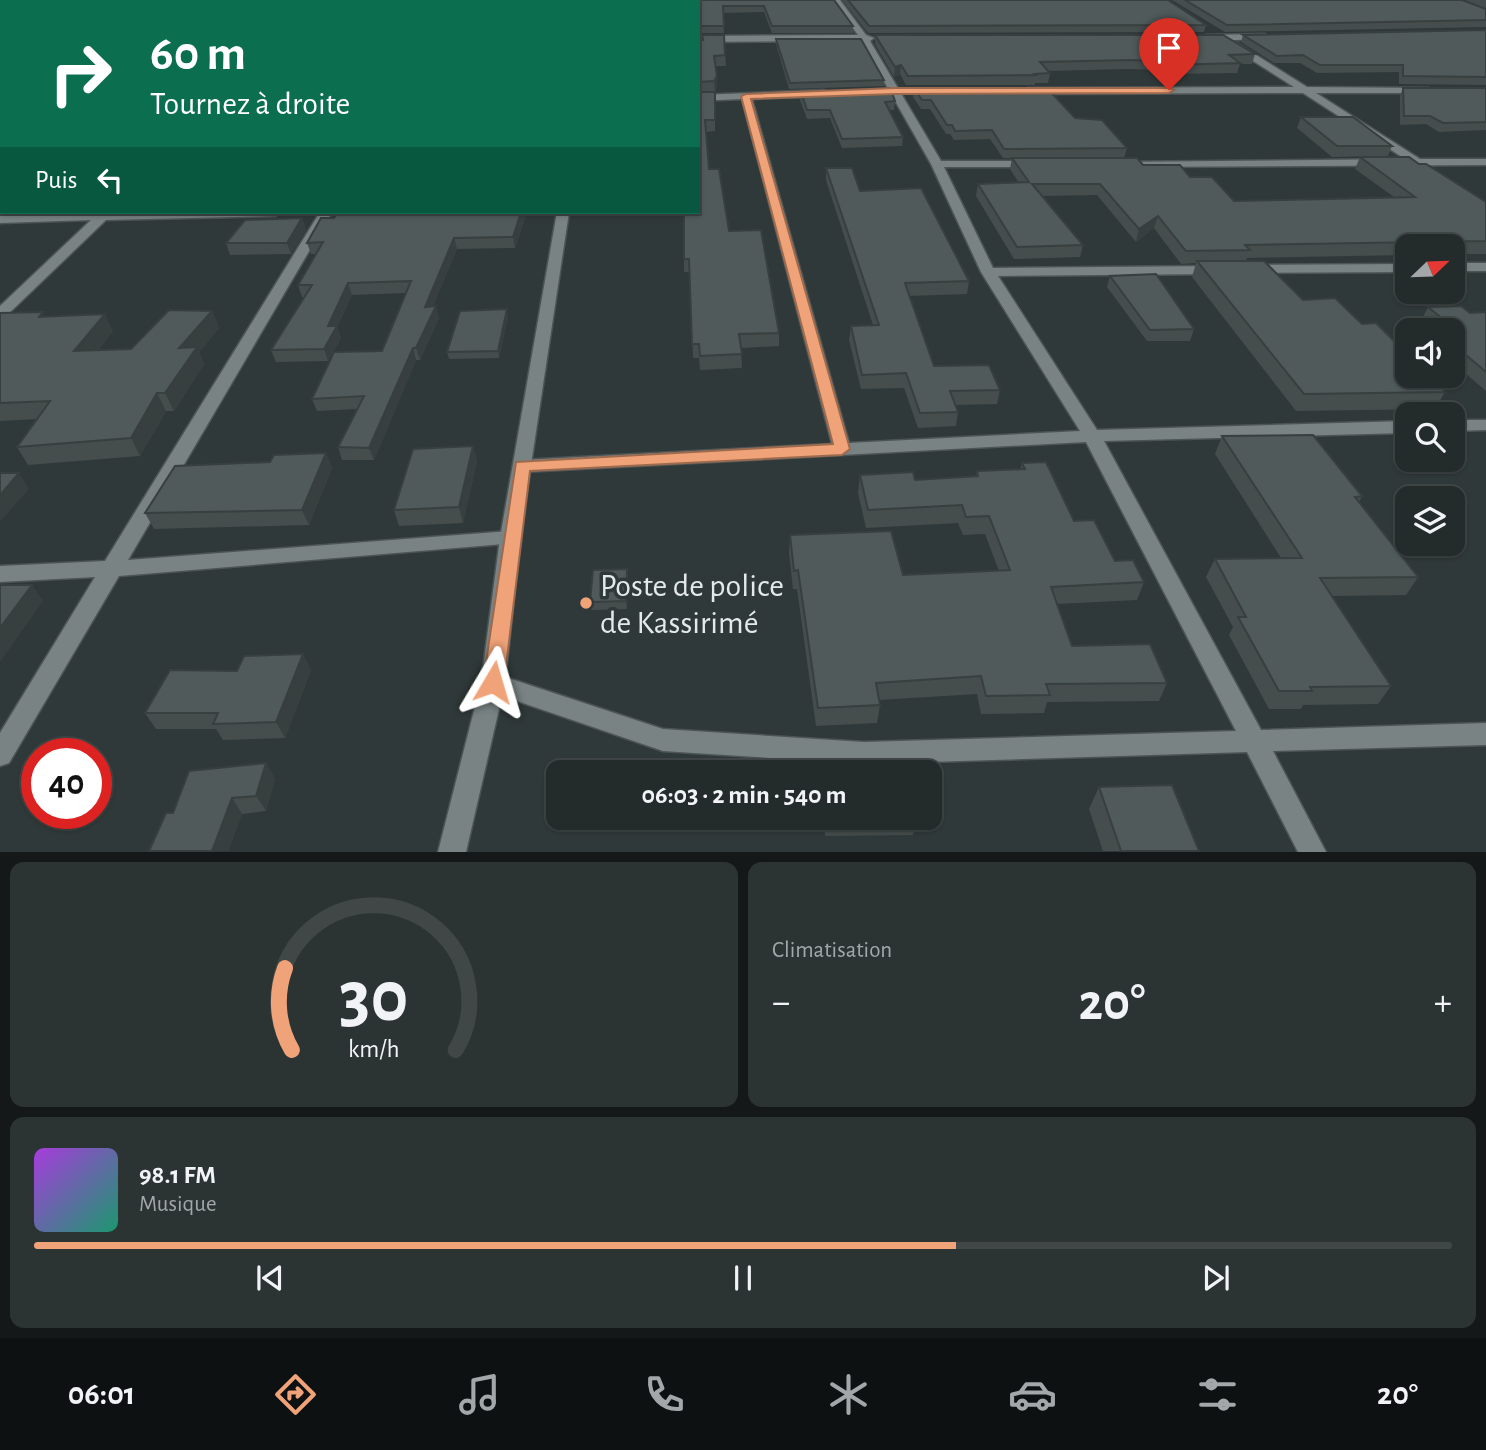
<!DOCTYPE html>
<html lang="fr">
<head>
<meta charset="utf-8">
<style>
  :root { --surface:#242b2b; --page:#2c3333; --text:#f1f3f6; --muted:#a3a7a9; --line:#414747; --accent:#f0a378 }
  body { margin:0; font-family:"Alegreya Sans",sans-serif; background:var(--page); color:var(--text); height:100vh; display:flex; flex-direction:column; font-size:26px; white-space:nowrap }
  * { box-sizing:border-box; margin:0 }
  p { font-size:23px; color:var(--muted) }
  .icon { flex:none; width:38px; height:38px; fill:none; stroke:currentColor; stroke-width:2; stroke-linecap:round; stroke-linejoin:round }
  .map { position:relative; height:852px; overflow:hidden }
  .sheet { display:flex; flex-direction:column; gap:10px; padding:10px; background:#141818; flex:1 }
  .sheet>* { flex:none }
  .guide { position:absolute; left:0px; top:0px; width:700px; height:214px; box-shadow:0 2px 5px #0004,0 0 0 2px var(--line); background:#0b6e4f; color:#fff; overflow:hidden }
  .needle { width:46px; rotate:67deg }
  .tools { position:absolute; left:1395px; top:234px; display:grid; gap:14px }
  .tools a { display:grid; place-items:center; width:70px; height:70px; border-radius:14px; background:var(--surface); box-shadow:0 2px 5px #0004,0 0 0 2px var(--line); font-size:35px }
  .speed { position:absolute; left:21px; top:738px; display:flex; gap:14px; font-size:35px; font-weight:700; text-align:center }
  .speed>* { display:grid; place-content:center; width:91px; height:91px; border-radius:50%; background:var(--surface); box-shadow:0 2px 5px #0004,0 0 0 2px var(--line); line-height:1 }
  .speed .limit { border:10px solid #d22; background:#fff; color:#111 }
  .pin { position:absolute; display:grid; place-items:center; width:60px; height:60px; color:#fff; margin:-72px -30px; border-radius:50% 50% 50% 0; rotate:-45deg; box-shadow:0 0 7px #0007 }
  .pin .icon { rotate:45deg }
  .me { position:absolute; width:77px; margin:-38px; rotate:7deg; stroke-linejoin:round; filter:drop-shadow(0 0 5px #0008) }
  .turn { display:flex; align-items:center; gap:24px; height:147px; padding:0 35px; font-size:32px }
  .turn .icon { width:91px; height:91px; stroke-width:2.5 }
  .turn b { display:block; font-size:49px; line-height:60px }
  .then { display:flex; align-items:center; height:66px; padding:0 35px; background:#0003; gap:14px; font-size:26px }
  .big { font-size:52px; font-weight:600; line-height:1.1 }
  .sheet .tile { flex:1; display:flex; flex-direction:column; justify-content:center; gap:10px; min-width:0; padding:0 24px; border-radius:14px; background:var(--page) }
  .sheet .dial { align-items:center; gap:0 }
  .dial svg { height:182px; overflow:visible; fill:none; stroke:var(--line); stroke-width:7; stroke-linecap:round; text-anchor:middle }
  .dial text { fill:var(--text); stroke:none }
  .song { display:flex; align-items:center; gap:21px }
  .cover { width:84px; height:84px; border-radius:10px; background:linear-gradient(135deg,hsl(280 70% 55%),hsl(160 70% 35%)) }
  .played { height:7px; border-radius:4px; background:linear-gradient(90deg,var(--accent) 65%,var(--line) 65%) }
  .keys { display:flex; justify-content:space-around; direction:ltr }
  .heat { display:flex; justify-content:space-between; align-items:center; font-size:38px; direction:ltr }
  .sheet .tiles { flex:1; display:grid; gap:10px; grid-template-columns:1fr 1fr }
  .tile:last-child { grid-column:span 2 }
  .trip { position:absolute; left:546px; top:760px; width:396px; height:70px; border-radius:14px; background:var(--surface); box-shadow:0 2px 5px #0004,0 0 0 2px var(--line); font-weight:600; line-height:70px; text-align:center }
  .tab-bar { display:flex; height:112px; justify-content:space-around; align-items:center; background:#0e1111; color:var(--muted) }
  .tab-bar .icon { width:49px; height:49px }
  .tab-bar .selected { color:var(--accent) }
  .tab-bar b { font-size:32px; color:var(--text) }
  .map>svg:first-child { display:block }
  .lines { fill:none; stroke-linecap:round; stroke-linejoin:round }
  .minor-casing { stroke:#4d5455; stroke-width:3 }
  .tertiary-casing { stroke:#4d5455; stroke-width:3 }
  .minor { fill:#798383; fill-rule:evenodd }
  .tertiary { fill:#798383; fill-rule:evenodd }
  .wall { fill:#454d4d }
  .shaded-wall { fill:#383f3f }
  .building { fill:#505a5a; stroke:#383f3f; stroke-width:2 }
  .route { fill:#f0a378; stroke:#9c6a4e; stroke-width:2 }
  .poi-dot { fill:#f0a378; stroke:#303939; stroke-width:2.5 }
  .labels { text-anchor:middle; stroke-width:7; stroke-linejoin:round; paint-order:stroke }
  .near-poi-label { font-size:32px; fill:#e4e9e9; stroke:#303939; text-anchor:start }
</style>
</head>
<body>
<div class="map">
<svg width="1486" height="852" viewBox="0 0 1486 852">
  <rect width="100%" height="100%" fill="#303939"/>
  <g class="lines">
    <defs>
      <g id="minor">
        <path d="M176,0h9l-11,2z"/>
        <path d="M314,0h8l-10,2z"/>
        <path d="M832,0h8l26,35 8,3 -4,3 71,120h94l6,3 -6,3h-91l49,101 222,-2 7,4 -7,4 -217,2 99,154 310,-9v12l-303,8 157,289 225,-7v22l-213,6 53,101h-28l-51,-100 -383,12 -201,-13 -178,-61 -4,-7 4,-7 8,-3 170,56 201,13 372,-11 -150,-289 -564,30 -7,-2 -2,-4 2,-4 7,-2 310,-16 -90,-345 -44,2v-6l126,-5 5,3 -5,3 -72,3 97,344 231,-12 -99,-159 -50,-108 -70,-123 -163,1v-6l160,-1z"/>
        <path d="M1265,34l3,5 -62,2 -4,-3 4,-3z"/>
        <path d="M1231,43h6l70,44 122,1 2,2 -5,3h-110l104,66h66v6l-367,2 -4,-1v-4l290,-3 -102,-66 -276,1 -5,-3 5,-3 267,-1 -63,-40z"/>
        <path d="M281,212l-6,4 -169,4 -101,97 -5,1v-12l91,-86 -91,3v-8l102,-3z"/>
        <path d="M320,212h12l-204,348 382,-29 7,2 3,5 -3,5 -398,33 -110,187 -9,3v-33l95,-156 -95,5v-16l105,-5z"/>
        <rect x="1452" y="263" width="34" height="8"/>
        <path d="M1407,264v8l-157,1 -7,-4 7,-4z"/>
        <path d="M1452,420h34v10l-34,1z"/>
      </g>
      <g id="tertiary">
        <path d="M607,0h8l-9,2z"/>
        <path d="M557,212h12l-49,326 -15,145 -39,169h-28l43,-169 19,-145z"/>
      </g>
    </defs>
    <!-- minor casing -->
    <use href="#minor" class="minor-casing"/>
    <!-- tertiary casing -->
    <use href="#tertiary" class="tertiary-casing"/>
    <!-- minor -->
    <use href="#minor" class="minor"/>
    <!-- tertiary -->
    <use href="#tertiary" class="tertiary"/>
  </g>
  <!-- wall -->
  <g class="wall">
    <path d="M0,0h173l-1,1 -20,1h-150v210h12h-14z"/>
    <path d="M698,0h136l19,26v7h-81l-8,-21 -41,1 1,20h-23z"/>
    <path d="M842,0h326l38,25 -2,7 -336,1z"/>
    <path d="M1172,0h290l24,9v18l-261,5z"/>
    <path d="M1465,0h21v9z"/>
    <path d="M1486,30v55l-87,-1v-12l-82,1 -17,-10h-26l-33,-21 2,-7z"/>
    <path d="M724,35l2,31h-11l2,20 -2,6v39l-9,1 3,37 20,62 50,102v13l-38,2 1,20 -42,2 -1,-12h-6l-3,-86h-6v-13l14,-47v-172z"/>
    <path d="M875,35l380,19 -3,10h-12l-3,9 -71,1 -4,-4 -34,-1 -80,2 2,2 -2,10h-13v2h-129l-6,-11 -6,3 -19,-33z"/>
    <path d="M776,39l108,41v6l-95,3 -13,-45z"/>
    <path d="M914,88l161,30 52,30 -3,10h-121l-13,-19 -36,1 -4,-6h-4l-16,-25h-9l-8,-12z"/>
    <path d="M1403,88h83v42l-47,2 -13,-8 -26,1v-29z"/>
    <path d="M801,92l94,9 -1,9h-5l14,27 -1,9 -60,2 -12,-30 -23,1 -7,-19z"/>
    <path d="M1301,117l91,29 -4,10 -56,1 -35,-29z"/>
    <path d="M1360,157l59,7 67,38v52h-34v-7h-45v8l-160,3 -1,3 57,39 59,24 83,68 -10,17 -139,2 -104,-134 4,-14 -15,1 -27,-36 -18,14 -39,-47 -55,1 41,49 -3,12 -66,2 -38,-63 2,-12 41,-1 -9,-14 2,-11 131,7 47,12 44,24 160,-4 -39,-28z"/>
    <path d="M826,168l34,23 109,90 -2,13 -58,2 25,70 66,24 -3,14 -42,1 3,7 -2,14 -38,2 -14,-40 -43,1 -12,-49 2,-14 22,-1 -47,-145z"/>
    <path d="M527,212l-12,36 -58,1 -24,57 6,12 -19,42h-4l-42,100h-32l-4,-13 19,-38 -40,2 -5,-12 70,-48 24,-58 -54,2 -15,32 4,11 -13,23 -52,1 -5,-12 33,-53h-2l-4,-12 18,-31h-5l-4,-11 27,-25z"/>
    <path d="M302,218l4,12 -15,24 -61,1 -4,-12z"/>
    <path d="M1110,276l84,53 -4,12h-43l-40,-54z"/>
    <path d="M1428,307l42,6 16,-1v79l-34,-29v-31h-24l2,-5 -8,-7z"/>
    <path d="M212,311l7,17 -20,24 5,12 -30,47h-8l-26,45 -112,9 -11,-18 20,-28 -37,2v-108l46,3 67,15 -15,19 33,-1z"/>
    <path d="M508,317l-9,41 -50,1 -2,-7z"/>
    <path d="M1222,436l140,60 -3,6 59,75 -12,18 -74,1 59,90 -13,18 -75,1 -2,4h-32l-40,-74 4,-8 -27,-50 9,-18 66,-1 -66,-104z"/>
    <path d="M473,446l4,15 -14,62 -64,3 -5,-16z"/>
    <path d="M326,453l6,15 -23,57 -155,4 -9,-16 125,-51z"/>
    <path d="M1022,463l52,58 41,40 29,21 -7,18 -80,4 15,42 95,37 -8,18 -112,1 -3,11 -63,1 -4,-20 -98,6 1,5 -3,18 -61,3 -19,-137h-4l-4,-36 1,-18 113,40 96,-4 -14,-37 -22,1 -5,-12 -92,5 -8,-35 2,-18 55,5 61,-4 1,-5 43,-1z"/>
    <path d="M627,569l1,8 -1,32 -36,1 -1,-8z"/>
    <path d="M311,670l-26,68 -62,2 -7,-11h-60l-11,-16 92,-42z"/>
    <path d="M266,763l9,16 -9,32 -24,3 -14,37h-79l24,-38z"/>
    <path d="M1099,787l100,64h-96l-14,-42z"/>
    <path d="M824,817h92l1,2 -4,16 -88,1z"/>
  </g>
  <!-- shaded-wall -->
  <g class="shaded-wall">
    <path d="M105,0h10l1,2h-14z"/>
    <path d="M300,0h11l-2,2h-11z"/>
    <path d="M901,65l-1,9 -6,3 1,-10z"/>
    <path d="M717,76v10l-2,6 -1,-11z"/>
    <path d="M521,212h6l-12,36 -2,-11z"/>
    <path d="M1158,216l-4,12 -18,14 3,-13z"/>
    <path d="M302,218l4,12 -15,24 -4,-11z"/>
    <path d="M454,238l3,11 -29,70 -3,-12z"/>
    <path d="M348,283l4,12 -15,32 4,11 -13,23 -4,-12 4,-23z"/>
    <path d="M436,306l3,12 -19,42 -4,-12z"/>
    <path d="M507,309l1,8 -9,41 -1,-7z"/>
    <path d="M212,311l7,17 -20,24 5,12 -30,47 -9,-18 14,-45z"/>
    <path d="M105,314l8,17 -30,37 -9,-17z"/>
    <path d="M413,348l3,12 -42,100 -5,-12z"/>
    <path d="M157,393l9,18 -26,45 -9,-18z"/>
    <path d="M473,446l4,15 -14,62 -4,-16z"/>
    <path d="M326,453l6,15 -23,57 -7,-15z"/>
    <path d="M19,473l10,16 -28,32 -1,-1v-25z"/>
    <path d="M627,569l1,8 -1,32 -1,-8z"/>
    <path d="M32,585l11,16 -43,61v-34z"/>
    <path d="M303,654l8,16 -26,68 -9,-16z"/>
    <path d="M266,763l9,16 -9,32 -10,-15z"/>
    <path d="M232,798l10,16 -14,37h-16z"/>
  </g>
  <!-- building -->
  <g class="building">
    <path d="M0,0h105l-3,2h-100v199h-2z"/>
    <path d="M182,0h118l-2,2h-119z"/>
    <path d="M324,0h260v2h-261z"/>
    <path d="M698,0h136l19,26h-81l-8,-20h-41l1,20h-23z"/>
    <path d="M848,0h320l38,25 -337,1z"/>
    <path d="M1185,0h277l24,9v11l-259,5z"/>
    <path d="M1486,30v47l-83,-1v-11h-83l-17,-10 -26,1 -34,-21z"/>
    <path d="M702,35h22l1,20 -11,1 3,20 -3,5 -16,1v-42h5z"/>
    <path d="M875,35h348l32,19 -26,1 11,8 -71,2 -5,-4 -34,-1 -90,2 10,11 -15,1 2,1 -129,1 -7,-11 -6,2z"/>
    <path d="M776,39h85l23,41 -94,3z"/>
    <path d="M890,88l5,13 -10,1 18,35 -61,2 -12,-29h-23l-6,-18z"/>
    <path d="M914,88h133l28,30 27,2 25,28 -123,1 -12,-19 -37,1 -3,-6h-5l-16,-25h-9z"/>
    <path d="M1403,88h83v34l-43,1 -13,-7h-26z"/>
    <path d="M698,92h17v28h-10l4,49h10l10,62 32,-1 18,103 -40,1 3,20 -42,2 -1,-12h-7l-3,-85h-5v-47h14z"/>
    <path d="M1301,117h52l39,29h-55z"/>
    <path d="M1360,157h49l10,7h7l60,38v39l-241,4 5,5 -64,1 -28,-35 -19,13 -39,-45h-68l51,61 -66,2 -39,-63 51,-2 -17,-24h125l6,7h37l10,12h22l22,24 181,-4z"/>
    <path d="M826,168h26l8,23 61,-3 48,93 -64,2 29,83 55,-1 11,25 -50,1 8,21 -38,1 -14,-40 -44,2 -11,-49 28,-1z"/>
    <path d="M338,212h183l-8,25 -59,1 -29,69 11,-1 -20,42h-3l-44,100 -31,-1 26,-51 -52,3 22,-47 48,-1 29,-70 -63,2 -20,43h9l-13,23 -53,1 41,-65h-14l25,-43 -16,1 14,-25h13z"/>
    <path d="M302,218l-15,25h-61l19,-23z"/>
    <path d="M1197,261h67l39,39 32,-2 27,26 14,-1 31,31v22h23l15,16 -141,2z"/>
    <path d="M1156,274l38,55 -44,1 -40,-54z"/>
    <path d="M1461,306l9,7 16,-1v60l-34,-29v-12h-14l-7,-6 18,-1 -21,-17z"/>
    <path d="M507,309l-9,42 -51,1 13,-41z"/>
    <path d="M169,310l43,1 -33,37 18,-1 -32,46h-8l-26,45 -114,9 33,-46 -50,2v-90l43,-1 -4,5 66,-3 -31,37 57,-2z"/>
    <path d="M1313,435l49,61 -7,1 63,80 -98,1 71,108 -81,1 2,4h-33l-41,-74h8l-31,-58 87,-1 -80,-122z"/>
    <path d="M473,446l-14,61 -65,3 19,-61z"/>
    <path d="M326,453l-24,57 -157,3 30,-47 95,-4 4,-7z"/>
    <path d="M1046,462l28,59 20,-1 21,41 18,-1 11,22 -93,5 21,59 78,-2 17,39 -121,1 4,11 -64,1 -5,-20 -105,7 4,22 -62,3 -20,-138 -4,1 -4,-36 101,-4 12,44 107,-5 -21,-54 -23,1 -4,-12 -94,5 -8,-35 53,-3 2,8 63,-4 -1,-5 48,-2 -3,-6z"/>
    <path d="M0,473h19l-19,22z"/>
    <path d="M627,569l-1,32 -36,1 3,-32z"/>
    <path d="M0,585h32l-32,43z"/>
    <path d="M303,654l-27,68 -63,2 5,-11h-73l25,-43 67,1 7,-15z"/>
    <path d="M266,763l-10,33 -24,2 -20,53h-63l17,-38h7l16,-42z"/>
    <path d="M1172,785l27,66h-78l-22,-64z"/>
    <path d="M826,817h90l1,2 -90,1z"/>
  </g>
  <!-- route -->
  <path class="route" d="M895,88h274l5,2 -5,3 -274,1 -144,5 99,350 -8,6 -312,16 -26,211 -3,7 -8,2 -7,-2 -3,-7 33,-220 317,-18 -92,-348 5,-2z"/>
  <!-- markers -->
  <circle class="poi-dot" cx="586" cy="603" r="7"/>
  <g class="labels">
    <!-- near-poi labels -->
    <g class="near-poi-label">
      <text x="600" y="596">Poste de police<tspan x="600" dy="37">de Kassirimé</tspan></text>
    </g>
  </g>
</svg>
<div class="tools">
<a><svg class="needle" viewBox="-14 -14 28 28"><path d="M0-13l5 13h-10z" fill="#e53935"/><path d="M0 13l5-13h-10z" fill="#a3a7a9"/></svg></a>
<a><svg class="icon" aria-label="sound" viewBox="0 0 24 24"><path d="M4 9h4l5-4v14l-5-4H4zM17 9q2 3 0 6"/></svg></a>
<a><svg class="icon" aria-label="search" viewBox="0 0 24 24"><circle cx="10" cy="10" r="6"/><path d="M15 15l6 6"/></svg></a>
<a><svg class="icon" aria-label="layers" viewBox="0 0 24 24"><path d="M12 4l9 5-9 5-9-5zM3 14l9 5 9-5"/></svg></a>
</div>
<div class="speed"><div class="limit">40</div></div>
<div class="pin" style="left:1169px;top:90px;background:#d93025"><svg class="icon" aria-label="arrive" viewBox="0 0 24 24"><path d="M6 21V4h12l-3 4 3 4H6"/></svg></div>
<svg class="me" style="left:493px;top:682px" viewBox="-20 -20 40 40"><path d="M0-17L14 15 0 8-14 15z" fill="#f0a378" stroke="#fff" stroke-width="4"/></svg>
<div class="trip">06:03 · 2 min · 540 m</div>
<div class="guide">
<div class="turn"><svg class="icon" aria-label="right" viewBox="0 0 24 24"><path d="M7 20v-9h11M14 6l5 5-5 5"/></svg><div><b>60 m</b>Tournez à droite</div></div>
<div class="then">Puis<svg class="icon" aria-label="left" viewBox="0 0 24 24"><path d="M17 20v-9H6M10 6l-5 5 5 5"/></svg></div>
</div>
</div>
<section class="sheet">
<div class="tiles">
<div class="tile dial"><svg viewBox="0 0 100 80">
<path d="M14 69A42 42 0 1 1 86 69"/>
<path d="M14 69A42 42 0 0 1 11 33" stroke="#f0a378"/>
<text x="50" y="56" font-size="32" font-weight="700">30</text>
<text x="50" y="72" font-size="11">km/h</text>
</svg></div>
<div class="tile"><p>Climatisation</p>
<div class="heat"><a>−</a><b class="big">20°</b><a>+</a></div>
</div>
<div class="tile">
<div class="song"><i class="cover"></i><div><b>98.1 FM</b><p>Musique</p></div></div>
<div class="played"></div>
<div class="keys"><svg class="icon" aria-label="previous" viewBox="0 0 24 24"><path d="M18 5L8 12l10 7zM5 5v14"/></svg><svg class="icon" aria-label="pause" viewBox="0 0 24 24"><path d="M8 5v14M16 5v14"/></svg><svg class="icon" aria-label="next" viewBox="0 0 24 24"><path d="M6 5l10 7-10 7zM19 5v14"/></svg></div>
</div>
</div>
</section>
<nav class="tab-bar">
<b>06:01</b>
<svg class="icon selected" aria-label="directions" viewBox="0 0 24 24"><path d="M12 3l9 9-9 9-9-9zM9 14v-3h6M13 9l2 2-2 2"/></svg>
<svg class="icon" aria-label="music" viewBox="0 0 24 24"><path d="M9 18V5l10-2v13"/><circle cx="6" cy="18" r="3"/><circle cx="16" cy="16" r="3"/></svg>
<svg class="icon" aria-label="phone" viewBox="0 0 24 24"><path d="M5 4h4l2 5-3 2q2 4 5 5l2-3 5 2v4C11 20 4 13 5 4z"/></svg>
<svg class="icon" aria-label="climate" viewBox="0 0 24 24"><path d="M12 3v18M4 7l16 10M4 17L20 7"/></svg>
<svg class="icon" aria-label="car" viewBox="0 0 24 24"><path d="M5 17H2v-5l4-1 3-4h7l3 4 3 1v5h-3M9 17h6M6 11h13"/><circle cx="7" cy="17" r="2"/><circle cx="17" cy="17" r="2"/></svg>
<svg class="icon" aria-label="filters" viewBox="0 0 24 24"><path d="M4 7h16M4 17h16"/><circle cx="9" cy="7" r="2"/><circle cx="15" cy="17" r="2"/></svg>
<b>20°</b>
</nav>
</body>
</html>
